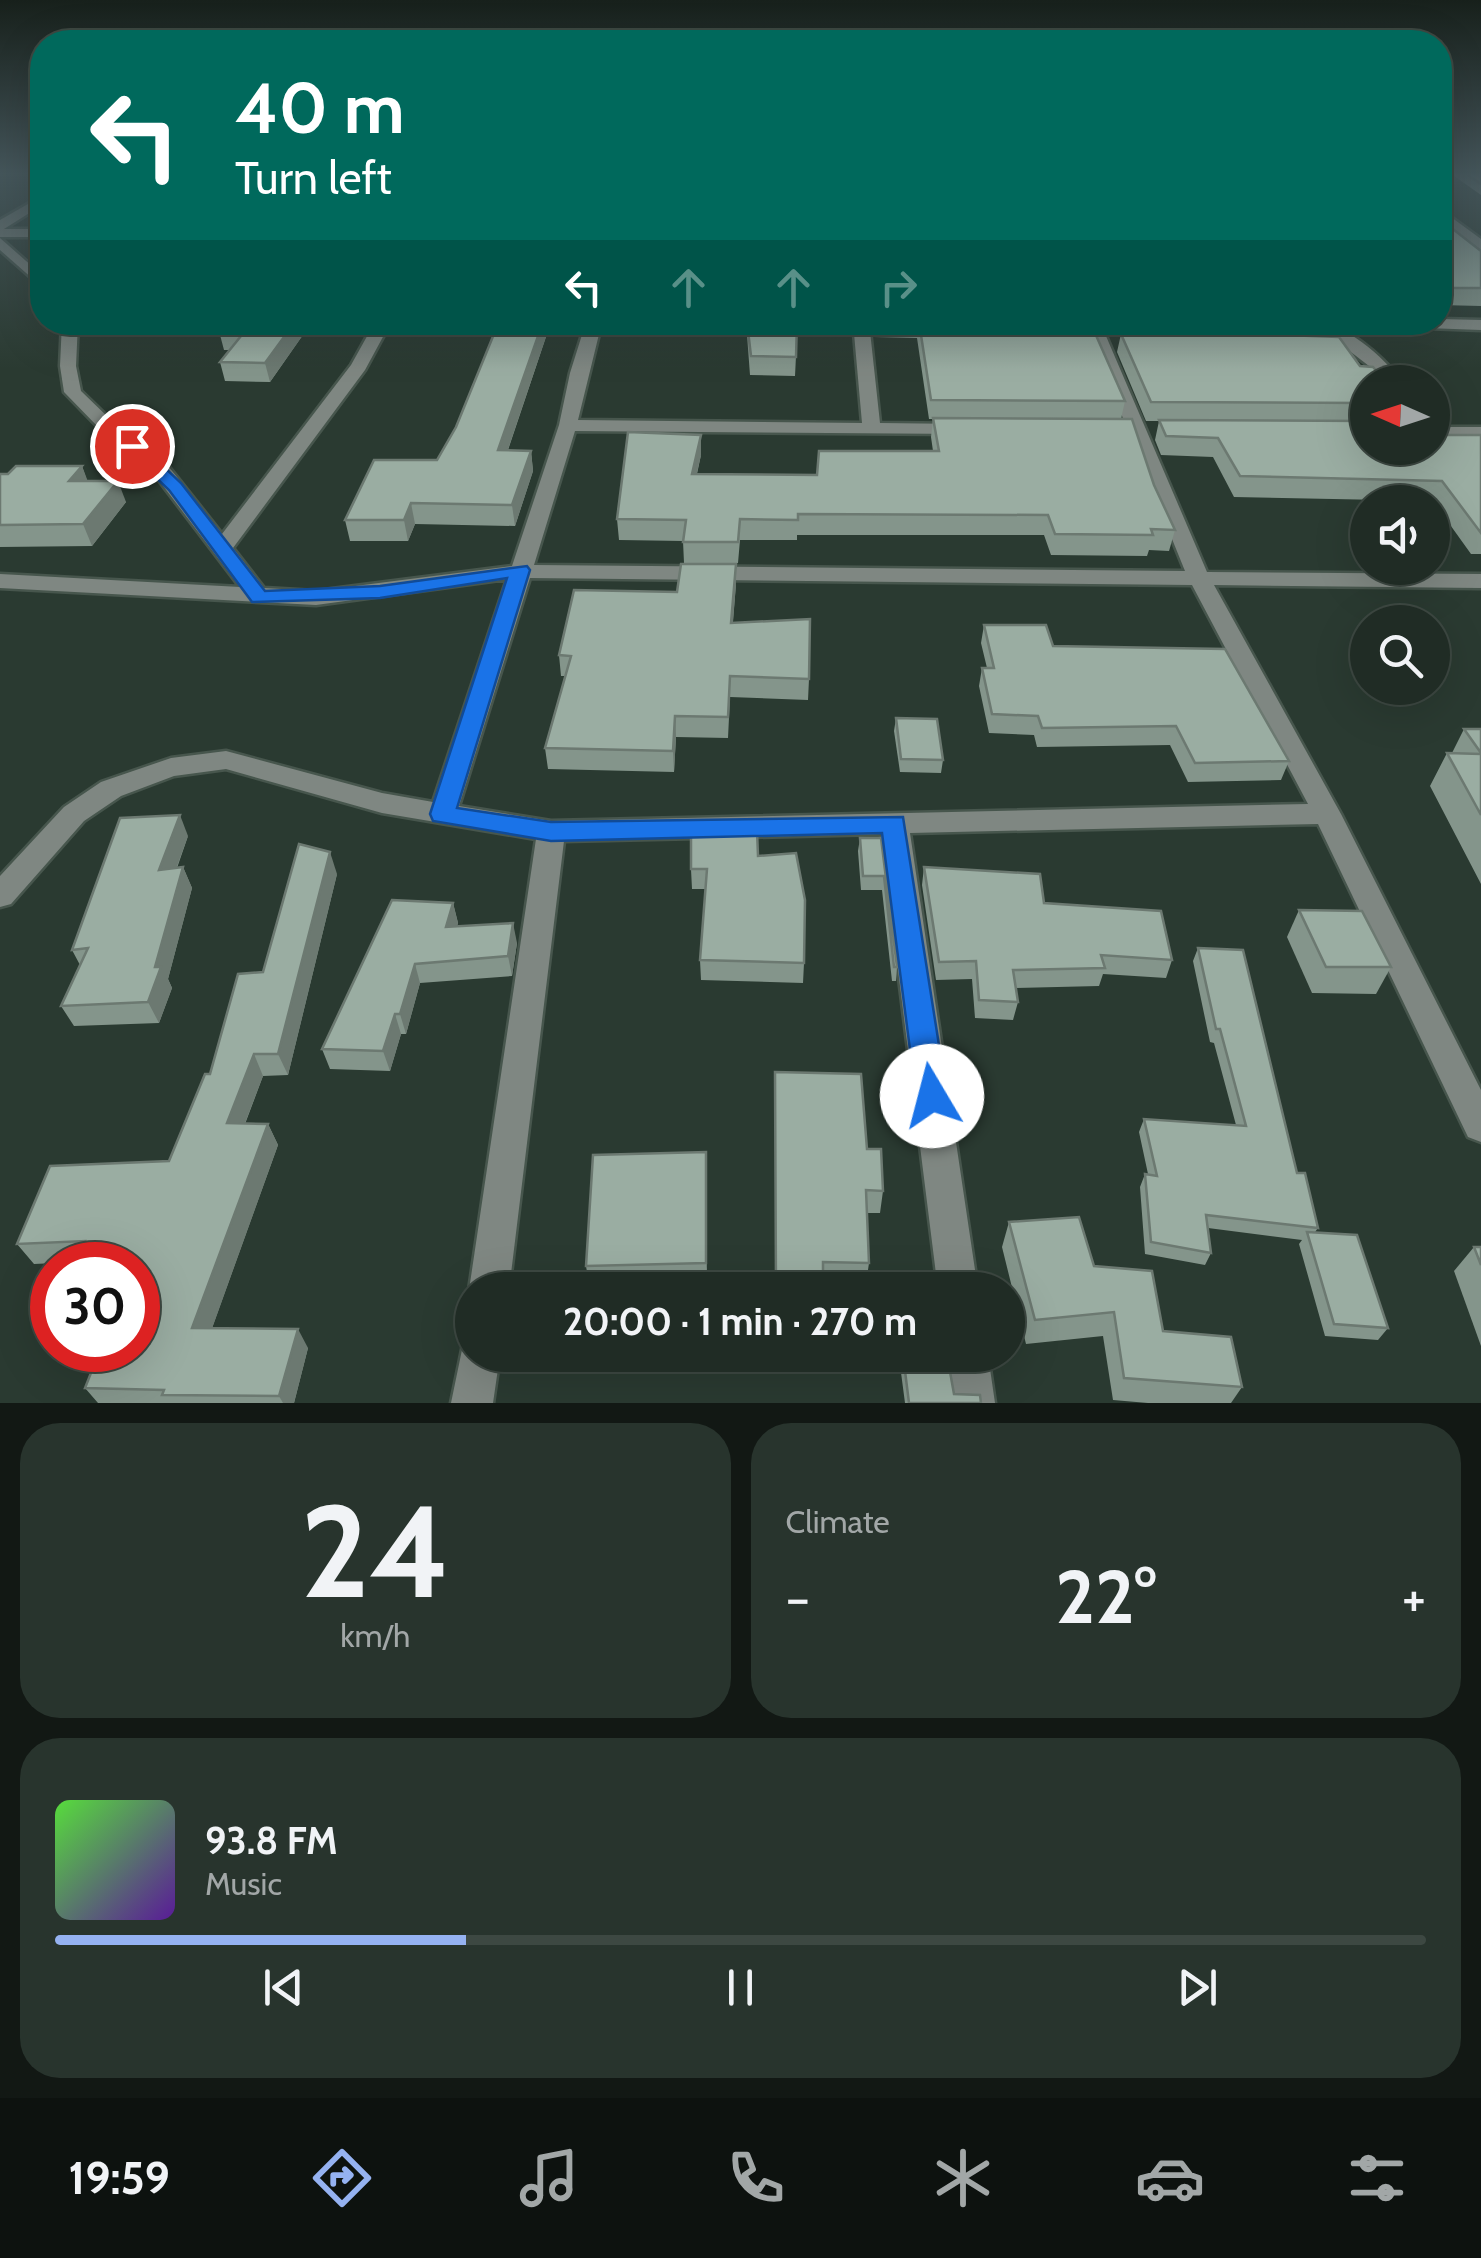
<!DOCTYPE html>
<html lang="en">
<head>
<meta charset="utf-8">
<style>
  :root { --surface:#202c25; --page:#28342d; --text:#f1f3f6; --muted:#a2a7a7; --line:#3d4842; --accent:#95b2f1 }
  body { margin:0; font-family:Cabin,sans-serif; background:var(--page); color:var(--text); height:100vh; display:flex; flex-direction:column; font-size:38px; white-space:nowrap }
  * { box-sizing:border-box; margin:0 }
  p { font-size:32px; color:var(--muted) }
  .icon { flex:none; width:55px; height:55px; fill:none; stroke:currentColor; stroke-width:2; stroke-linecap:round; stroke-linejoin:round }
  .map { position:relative; height:1403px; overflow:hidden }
  .sheet { display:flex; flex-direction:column; gap:20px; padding:20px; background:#121814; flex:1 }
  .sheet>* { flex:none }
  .guide { position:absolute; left:30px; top:30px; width:1422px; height:305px; border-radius:40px; box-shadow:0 10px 40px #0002,0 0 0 2px var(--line); background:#00695c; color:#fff; overflow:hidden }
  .needle { width:65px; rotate:273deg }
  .fabs { position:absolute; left:1350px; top:365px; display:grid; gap:20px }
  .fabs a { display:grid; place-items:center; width:100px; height:100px; border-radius:50%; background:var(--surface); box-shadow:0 10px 40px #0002,0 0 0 2px var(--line); font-size:50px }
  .speed { position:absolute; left:30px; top:1242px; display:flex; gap:20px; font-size:50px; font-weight:700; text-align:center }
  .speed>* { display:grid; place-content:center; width:130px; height:130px; border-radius:50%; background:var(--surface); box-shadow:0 10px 40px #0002,0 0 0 2px var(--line); line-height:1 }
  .speed .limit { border:15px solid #d22; background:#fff; color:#111 }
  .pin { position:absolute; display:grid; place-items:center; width:85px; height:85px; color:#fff; margin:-42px; border:5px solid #fff; border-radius:50%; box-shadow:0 2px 10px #0007 }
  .me { position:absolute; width:110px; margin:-55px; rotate:352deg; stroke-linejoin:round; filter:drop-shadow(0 0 8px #0008) }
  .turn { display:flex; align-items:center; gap:35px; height:210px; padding:0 40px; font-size:45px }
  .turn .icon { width:130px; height:130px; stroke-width:2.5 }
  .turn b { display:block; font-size:70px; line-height:85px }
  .lanes { display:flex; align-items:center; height:95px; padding:0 40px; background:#0003; justify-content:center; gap:50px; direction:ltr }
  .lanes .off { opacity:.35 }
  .big { font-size:75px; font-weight:700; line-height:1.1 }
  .sheet .widget { flex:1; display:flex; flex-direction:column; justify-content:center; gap:15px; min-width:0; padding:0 35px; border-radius:40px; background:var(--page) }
  .sheet .dial { align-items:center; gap:0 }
  .dial b { font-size:130px; line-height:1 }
  .song { display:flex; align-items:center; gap:30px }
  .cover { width:120px; height:120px; border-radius:15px; background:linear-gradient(135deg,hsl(110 70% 55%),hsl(270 70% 35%)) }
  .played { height:10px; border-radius:5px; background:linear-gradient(90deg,var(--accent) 30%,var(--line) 30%) }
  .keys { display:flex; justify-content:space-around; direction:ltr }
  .heat { display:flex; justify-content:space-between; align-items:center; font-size:55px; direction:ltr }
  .sheet .tiles { flex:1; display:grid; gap:20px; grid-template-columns:1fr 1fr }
  .widget:last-child { grid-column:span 2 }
  .trip { position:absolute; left:455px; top:1272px; width:570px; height:100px; border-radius:50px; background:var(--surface); box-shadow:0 10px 40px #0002,0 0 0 2px var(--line); font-weight:700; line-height:100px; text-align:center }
  .tab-bar { display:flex; height:160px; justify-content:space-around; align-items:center; background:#0d120f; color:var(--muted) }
  .tab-bar .icon { width:70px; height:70px }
  .tab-bar .on { color:var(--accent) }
  .tab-bar b { font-size:45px; color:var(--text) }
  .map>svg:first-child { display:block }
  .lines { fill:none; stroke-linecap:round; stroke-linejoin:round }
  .minor-casing { stroke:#47564d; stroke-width:5 }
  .minor { fill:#7f8782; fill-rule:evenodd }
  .wall { fill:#84958b }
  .shaded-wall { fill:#6c7971 }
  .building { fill:#9aada2; stroke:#6c7971; stroke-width:2.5 }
  .route { fill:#1a73e8; stroke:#114b97; stroke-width:2.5 }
</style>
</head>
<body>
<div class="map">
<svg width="1481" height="1403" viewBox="0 0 1481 1403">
  <rect width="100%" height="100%" fill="#2a3a31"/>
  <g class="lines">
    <defs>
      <g id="minor">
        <path d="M42,196v9l-38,24h38v8h-42v-17z"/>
        <path d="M1440,209l41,30v11l-41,-31z"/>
        <path d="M0,238l42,37v12l-42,-37z"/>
        <path d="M1440,319l41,1v10l-81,-3 -7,-5h47z"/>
        <path d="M62,322h16l-2,44 5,25 31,30 53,41 57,72 129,-169 24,-43h16l-26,48 -132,178 31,40 52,3 196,-25 47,-141 11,-52 16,-51h16l-24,98 284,3 -9,-101h16l11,101 83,1 9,5 -9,5 -388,-3 -41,134 651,6 -101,-249h16l107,250 274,2v14l-267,-3 127,229 140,276v52l-13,-5 -150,-313 -408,9 68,457h-40l-57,-456 -317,7 -55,449h-37v8l-3,-8 67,-451 -154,-26 -156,-44 -52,7 -53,20 -37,25 -73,83 -11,3v-31l64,-69 37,-25 70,-24 55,-7 156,42 51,9 74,-223 -191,26 -316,-17v-14l240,13 -89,-117 -51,-41 -36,-37 -4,-26zM530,578l662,7 116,219 -757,17 -92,-15z"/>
        <path d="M1312,322c33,0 70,34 91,60h-18l-16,-16z"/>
        <path d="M1432,427h49v12l-49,-1z"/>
        <path d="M472,1337v18h28l-7,48h-42l13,-63z"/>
        <path d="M946,1355h42l7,48h-42z"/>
      </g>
    </defs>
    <!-- minor casing -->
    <use href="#minor" class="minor-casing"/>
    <!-- minor -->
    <use href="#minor" class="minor"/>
  </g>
  <!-- wall -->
  <g class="wall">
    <path d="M1450,173h31v22z"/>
    <path d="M1440,219l41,32v55l-41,-1z"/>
    <path d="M226,322h145l-6,11 -60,-1 -35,50 -45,-1 -5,-19 10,-12h-6l-5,-19z"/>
    <path d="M551,322l-43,128 23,1 2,20 -18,55 -100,-2 -7,17h-58l-5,-21 92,-60 19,-33 37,-91 -1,-7z"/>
    <path d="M746,322h105l-1,15 -53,-1 -2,40 -45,-1z"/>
    <path d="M870,322h186l4,10 65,69 -4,18 54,111 -6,21 -20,-1 -2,6 -96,-1 -7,-20h-247v5h-57l-2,23h-54l-1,-22 -64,-1 -2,-21 84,-64 -4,19 120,1 116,-24 -2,-14 2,-18h-4l-12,-81 -43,-1z"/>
    <path d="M1133,322h90l8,11 137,49v66l113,-13v119h-10l-38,-53 -199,-4 -21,-40 -52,-2 -6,-15 4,-19h-13l-29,-69 4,-18 19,1z"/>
    <path d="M82,466l5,15 39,21 -34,44 -92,1v-73z"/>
    <path d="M736,584l-3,38 76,57 -1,21 -78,-3 -2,41 -52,-1 -2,35 -126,-3 -3,-21 20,-72h-4l-2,-21 118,-63z"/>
    <path d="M984,625l69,21 236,115 -8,19 -93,2 -18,-37 -133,2 -3,-12 -45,-2 -10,-47 3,-18h5l-6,-25z"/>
    <path d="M896,718l47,42 -2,13 -41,-1 -6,-41z"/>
    <path d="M1464,729h17v155l-51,-98 17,-33h5z"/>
    <path d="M188,836l-11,32 6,-1 9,21 -24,91 4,9 -13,35 -85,3 -13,-20 19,-41 -8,-15z"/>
    <path d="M860,838h21l16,129 -1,14h-4l-10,-91h-21l-3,-39z"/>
    <path d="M758,856l46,107 -1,20 -102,-3 -1,-20 5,-71h-13l-1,-20z"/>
    <path d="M924,867l120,36 128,57 -6,18 -63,-4 -4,12 -83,2 2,14 -5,18 -38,-2 -3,-39 -36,1 -14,-95z"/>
    <path d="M337,874l-49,201 -25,1 -18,48h23l10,21 -66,183 96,20 -14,55h-196l-13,-15 53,-123 -61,-3 -43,2 -17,-20 152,-83 41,-87 53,-102z"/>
    <path d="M453,903l5,20 -1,3 60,17 -5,33 -92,7 -14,51h-5l-11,37 -60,-2 -8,-20z"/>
    <path d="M1299,910l92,57 -15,27 -64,-1 -25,-56z"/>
    <path d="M1198,948l99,225 21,55 -3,4 73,96 -10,12 -53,-4 -26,-92 3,-4 -94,-12 3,25 -6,12 -60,-11 -5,-67 5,-13h3l-9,-42 5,-13 92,6 -22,-82 -4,-1 -17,-81z"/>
    <path d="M775,1072l92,77 16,42 -3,22h-13l2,50 -3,21h-43v6h-47z"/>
    <path d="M706,1152l1,136 -117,2 -4,-24z"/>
    <path d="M1009,1222l85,44 69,65 79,56 -11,16h-83l-35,-3 -10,-64 -77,8 -24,-97z"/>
    <path d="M1474,1247h7v99l-27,-75z"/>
    <path d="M902,1355l52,39 27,9h-76l-5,-38z"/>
  </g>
  <!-- shaded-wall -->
  <g class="shaded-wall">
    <path d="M295,322h8l2,10 -35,50 -5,-19z"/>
    <path d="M363,322h8l-6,11z"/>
    <path d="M543,322h8l-50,148 -3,-20z"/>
    <path d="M701,435v20l-9,39v-20z"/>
    <path d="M531,451l2,20 -18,55 -3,-21z"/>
    <path d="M82,466l8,21 -21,-6z"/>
    <path d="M118,481l8,21 -34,44 -9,-22z"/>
    <path d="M411,503l4,21 -7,17 -4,-21z"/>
    <path d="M736,564v20l-5,59v-20z"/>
    <path d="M675,716l1,21 -2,35 -1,-21z"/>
    <path d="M180,815l8,21 -20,55 -9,-21z"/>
    <path d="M330,852l7,22 -49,201 -10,-21z"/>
    <path d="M183,867l9,21 -24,91 4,9 -13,35 -11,-21 7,-35z"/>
    <path d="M453,903l5,20 -7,24 -5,-20z"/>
    <path d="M513,923l4,20 -5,33 -4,-20z"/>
    <path d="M415,964l5,19 -14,51 -6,-20z"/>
    <path d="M395,1014l6,20 -11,37 -7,-20z"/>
    <path d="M254,1054l9,22 -26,68 -10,-21z"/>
    <path d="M268,1124l10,21 -73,203 -13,-20z"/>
    <path d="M298,1329l10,19 -14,55h-11l-4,-7z"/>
  </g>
  <!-- building -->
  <g class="building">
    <path d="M1465,173h16v11z"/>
    <path d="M1440,219l41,32v37h-41z"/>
    <path d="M226,322h69l-30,41 -45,-1 25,-31h-26z"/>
    <path d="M494,322h49l-45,128 33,1 -19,54 -101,-2 -7,17h-59l29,-60h63l19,-33 40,-98h-4z"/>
    <path d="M747,322h50l-1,35 -45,-1z"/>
    <path d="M919,322h137l4,10 35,1 30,68 -194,-1z"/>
    <path d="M1148,322h75l8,11 108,4 21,29 13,1 13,15h-18v21l-217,-1 -30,-68 34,1z"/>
    <path d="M933,418l199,1 22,66 21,45 -24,-1 2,6 -98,-1 -7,-19 -250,-1v6l-58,-1 -2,23h-55l3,-22 -69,-1 11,-87 73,3 -9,39 125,1 2,-24h120z"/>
    <path d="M1159,420l209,1v27h64v-13h49v98l-39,-52 -202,-5 -22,-38 -52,-2z"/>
    <path d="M16,466h66l-13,15h49l-35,43 -83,1v-51h8z"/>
    <path d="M681,564h55l-5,59 79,-4 -1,60 -79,-3 -2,41 -53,-1 -2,35 -128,-3 26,-92 -12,-1 15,-65 103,2z"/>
    <path d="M984,625h62l7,21 172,3 64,112 -94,2 -19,-37 -134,2 -4,-12 -46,-2 -10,-46h12z"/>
    <path d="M896,718l41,1 6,41 -42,-1z"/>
    <path d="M1464,729h17v24z"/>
    <path d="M1447,753l34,1v61z"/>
    <path d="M180,815l-21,55 24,-3 -28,100h6l-13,35 -87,4 27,-58 -16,2 48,-132z"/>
    <path d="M757,831l1,25 38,-3 9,47 -1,63 -104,-3 7,-91h-16v-37z"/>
    <path d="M860,838h21l16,129h-3l-10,-91h-21z"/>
    <path d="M299,844l31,8 -52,202h-24l-27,69 41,1 -76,204 106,1 -19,67 -117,-1 2,-5 -79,-2 15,-38h38v-85h-62l9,-24 -68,3 33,-78 119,-5 36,-87h5l28,-100 25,-2z"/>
    <path d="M924,867l116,7 4,29 117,8 11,49 -71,-5 4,13 -92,2 5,32 -39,-2 -3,-39 -37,1z"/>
    <path d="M392,900l61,3 -7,24 67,-4 -5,33 -93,8 -15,50h-5l-12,37 -61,-2z"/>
    <path d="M1299,910l63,1 29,56h-65z"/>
    <path d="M1198,948l45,2 54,223h8l13,55 -112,-13 5,38 -60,-11 -6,-68 12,2 -13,-57 102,7 -26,-97h-4z"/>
    <path d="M775,1072l86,2 6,75h14l2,42 -17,-1 3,73 -46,-1v28h-47z"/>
    <path d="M706,1152v111l-120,3 7,-111z"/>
    <path d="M1079,1217l15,49 58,5 11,60 68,6 11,50 -118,-9 -10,-66 -79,8 -26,-98z"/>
    <path d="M1307,1232l50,3 31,93 -54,-4z"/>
    <path d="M1474,1247h7v18z"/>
    <path d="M903,1355h44l7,39 26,1 1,8h-72z"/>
  </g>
  <!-- sky -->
  <linearGradient id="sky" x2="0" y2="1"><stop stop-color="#17201b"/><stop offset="0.47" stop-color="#44555a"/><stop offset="1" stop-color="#44555a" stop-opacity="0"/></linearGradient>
  <rect width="1481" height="369" fill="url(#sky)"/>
  <!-- route -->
  <path class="route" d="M126,442h12l43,41 84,108 115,-5 147,-20 3,4 -73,238 94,14 352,-5 44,279 -4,9 -11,5 -12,-5 -4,-9 -34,-263 -331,8 -118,-20 -3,-7 77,-236 -127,20 -128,4 -83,-112 -43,-41z"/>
</svg>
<div class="fabs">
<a><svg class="needle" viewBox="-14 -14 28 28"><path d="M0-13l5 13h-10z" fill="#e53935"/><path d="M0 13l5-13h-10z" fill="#a2a7a7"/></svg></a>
<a><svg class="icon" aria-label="sound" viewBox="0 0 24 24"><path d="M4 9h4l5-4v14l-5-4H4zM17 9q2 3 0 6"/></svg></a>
<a><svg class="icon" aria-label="search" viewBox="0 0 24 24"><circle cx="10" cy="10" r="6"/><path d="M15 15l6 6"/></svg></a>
</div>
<div class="speed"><div class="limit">30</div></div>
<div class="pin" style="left:132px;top:446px;background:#d93025"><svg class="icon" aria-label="arrive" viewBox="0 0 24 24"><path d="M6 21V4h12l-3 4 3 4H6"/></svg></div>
<svg class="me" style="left:932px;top:1096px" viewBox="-20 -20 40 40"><circle r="19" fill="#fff"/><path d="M0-13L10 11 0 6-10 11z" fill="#1a73e8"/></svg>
<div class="trip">20:00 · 1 min · 270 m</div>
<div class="guide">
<div class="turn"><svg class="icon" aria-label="left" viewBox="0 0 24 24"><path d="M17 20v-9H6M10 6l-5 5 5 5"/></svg><div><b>40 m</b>Turn left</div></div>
<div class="lanes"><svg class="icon" aria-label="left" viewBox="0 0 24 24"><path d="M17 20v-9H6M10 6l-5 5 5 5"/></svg><svg class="icon off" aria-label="ahead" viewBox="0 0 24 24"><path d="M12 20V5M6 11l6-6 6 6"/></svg><svg class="icon off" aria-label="ahead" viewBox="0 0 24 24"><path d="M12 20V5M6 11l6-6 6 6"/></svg><svg class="icon off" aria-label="right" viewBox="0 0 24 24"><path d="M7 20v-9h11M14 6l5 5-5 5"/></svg></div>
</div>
</div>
<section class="sheet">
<div class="tiles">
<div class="widget dial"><b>24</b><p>km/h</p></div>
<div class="widget"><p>Climate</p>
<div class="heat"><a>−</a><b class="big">22°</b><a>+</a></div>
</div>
<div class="widget">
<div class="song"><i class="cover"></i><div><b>93.8 FM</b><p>Music</p></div></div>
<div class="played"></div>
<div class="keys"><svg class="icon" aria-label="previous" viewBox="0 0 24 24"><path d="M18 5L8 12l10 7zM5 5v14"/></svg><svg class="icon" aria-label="pause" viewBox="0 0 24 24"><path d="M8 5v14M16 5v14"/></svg><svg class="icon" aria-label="next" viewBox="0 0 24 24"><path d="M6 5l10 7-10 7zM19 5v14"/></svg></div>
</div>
</div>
</section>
<nav class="tab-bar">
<b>19:59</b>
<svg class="icon on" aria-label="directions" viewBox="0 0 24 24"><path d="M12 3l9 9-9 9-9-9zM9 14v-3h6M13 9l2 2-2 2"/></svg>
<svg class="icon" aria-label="music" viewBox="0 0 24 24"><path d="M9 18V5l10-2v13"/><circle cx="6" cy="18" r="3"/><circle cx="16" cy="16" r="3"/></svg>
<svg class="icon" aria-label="phone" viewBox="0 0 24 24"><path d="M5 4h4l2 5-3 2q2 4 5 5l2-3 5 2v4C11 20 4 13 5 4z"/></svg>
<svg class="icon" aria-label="climate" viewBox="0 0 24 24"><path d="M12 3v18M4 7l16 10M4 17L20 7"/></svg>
<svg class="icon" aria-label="car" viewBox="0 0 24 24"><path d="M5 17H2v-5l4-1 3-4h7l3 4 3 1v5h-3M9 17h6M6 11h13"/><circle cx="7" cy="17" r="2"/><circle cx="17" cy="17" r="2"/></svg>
<svg class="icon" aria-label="filters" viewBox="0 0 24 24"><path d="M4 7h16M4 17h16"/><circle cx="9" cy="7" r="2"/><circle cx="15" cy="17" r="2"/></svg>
</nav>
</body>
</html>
